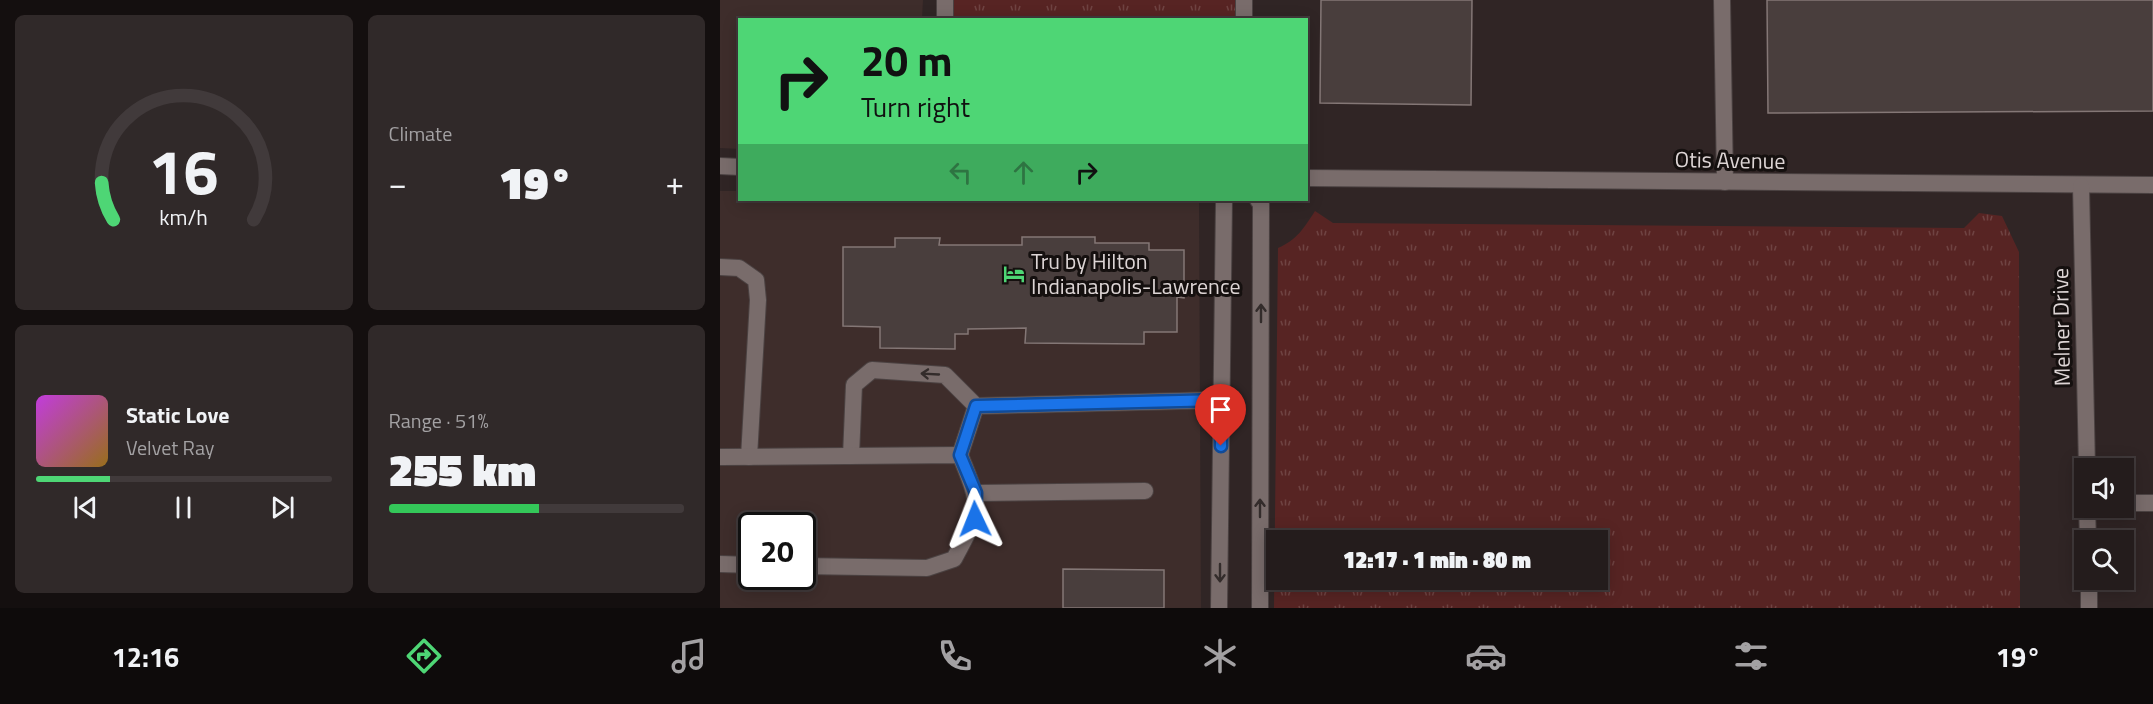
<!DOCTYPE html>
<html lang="en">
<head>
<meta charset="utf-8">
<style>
  :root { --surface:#241c1c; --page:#302929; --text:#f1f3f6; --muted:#a3a1a3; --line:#413a3b; --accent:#4ed675 }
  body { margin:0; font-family:"Titillium Web",sans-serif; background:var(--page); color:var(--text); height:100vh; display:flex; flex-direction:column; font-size:22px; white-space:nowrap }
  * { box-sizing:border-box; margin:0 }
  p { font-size:20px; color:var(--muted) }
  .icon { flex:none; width:33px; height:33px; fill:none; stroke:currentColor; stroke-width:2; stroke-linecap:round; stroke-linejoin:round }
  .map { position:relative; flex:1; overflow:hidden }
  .drawer { display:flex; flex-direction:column; gap:15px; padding:15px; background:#140f0f; width:720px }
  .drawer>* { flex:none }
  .hud { position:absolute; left:18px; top:18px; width:570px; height:183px; border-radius:0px; box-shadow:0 3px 15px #0003,0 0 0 2px var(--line); background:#4ed675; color:#111; overflow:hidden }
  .fabs { position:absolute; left:1354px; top:458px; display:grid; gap:12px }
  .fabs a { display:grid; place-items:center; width:60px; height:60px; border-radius:0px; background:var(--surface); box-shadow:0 3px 15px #0003,0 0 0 2px var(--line); font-size:30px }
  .speed { position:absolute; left:18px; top:512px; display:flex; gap:12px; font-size:30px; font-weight:700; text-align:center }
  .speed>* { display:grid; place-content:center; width:78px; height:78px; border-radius:50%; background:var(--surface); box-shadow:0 3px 15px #0003,0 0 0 2px var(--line); line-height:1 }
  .speed .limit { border:3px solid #111; border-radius:9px; background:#fff; color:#111 }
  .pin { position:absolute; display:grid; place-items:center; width:51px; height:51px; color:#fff; margin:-62px -26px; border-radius:50% 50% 50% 0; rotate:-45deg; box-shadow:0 0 6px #0007 }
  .pin .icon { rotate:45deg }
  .me { position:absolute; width:66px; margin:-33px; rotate:358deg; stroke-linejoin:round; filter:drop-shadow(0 0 4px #0008) }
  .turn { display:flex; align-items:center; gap:21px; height:126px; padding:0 24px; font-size:27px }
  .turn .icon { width:78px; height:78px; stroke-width:2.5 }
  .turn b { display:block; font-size:42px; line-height:51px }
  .lanes { display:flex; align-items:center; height:57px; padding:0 24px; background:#0003; justify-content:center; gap:30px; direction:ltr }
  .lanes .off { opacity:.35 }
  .big { font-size:45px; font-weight:800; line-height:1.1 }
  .drawer .tile { flex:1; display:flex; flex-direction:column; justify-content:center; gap:9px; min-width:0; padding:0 21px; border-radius:9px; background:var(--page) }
  .drawer .dial { align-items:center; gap:0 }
  .dial svg { height:156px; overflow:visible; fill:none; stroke:var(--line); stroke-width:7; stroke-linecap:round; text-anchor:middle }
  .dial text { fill:var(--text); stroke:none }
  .song { display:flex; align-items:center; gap:18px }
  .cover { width:72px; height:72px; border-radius:9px; background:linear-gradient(135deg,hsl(290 70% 55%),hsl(40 70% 35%)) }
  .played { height:6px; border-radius:3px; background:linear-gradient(90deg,var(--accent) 25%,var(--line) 25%) }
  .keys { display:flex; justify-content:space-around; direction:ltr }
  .heat { display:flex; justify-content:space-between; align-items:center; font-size:33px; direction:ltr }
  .charge { height:9px; border-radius:4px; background:linear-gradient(90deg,#34c759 51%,var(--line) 0) }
  .drawer .tiles { flex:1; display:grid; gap:15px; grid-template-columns:repeat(2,1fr) }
  .trip { position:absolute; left:546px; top:530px; width:342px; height:60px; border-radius:0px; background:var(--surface); box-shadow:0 3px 15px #0003,0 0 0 2px var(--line); font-weight:800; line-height:60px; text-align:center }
  .menu { display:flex; height:96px; justify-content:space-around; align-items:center; background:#0e0b0b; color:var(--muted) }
  .menu .icon { width:42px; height:42px }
  .menu .selected { color:var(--accent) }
  .menu b { font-size:27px; color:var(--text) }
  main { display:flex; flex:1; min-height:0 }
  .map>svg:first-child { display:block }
  .built { fill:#3e2d2b; fill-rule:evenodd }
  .grass { fill:url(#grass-tufts); fill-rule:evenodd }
  .building { fill:#493e3d; stroke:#847776; stroke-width:1.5 }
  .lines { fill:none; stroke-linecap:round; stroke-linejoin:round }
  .service-casing { stroke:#4b4242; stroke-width:18 }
  .minor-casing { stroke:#4b4242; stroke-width:18 }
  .service { stroke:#796c6b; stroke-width:16 }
  .minor { stroke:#796c6b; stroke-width:16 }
  .oneway { stroke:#332c2b }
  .route-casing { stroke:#114b97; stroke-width:15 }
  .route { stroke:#1a73e8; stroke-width:10 }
  .labels { text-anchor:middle; stroke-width:6; stroke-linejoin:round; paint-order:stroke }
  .street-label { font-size:22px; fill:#ddd5d5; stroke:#15100f }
  .poi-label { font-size:22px; fill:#ddd5d5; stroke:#15100f; text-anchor:start }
</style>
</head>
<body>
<main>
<section class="drawer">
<div class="tiles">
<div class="tile dial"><svg viewBox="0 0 100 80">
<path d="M14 69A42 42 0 1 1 86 69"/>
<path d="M14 69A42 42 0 0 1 8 50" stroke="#4ed675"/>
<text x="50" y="56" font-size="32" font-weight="700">16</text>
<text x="50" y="72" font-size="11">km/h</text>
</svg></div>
<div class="tile"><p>Climate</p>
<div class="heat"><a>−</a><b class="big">19°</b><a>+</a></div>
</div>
<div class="tile">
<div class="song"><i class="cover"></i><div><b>Static Love</b><p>Velvet Ray</p></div></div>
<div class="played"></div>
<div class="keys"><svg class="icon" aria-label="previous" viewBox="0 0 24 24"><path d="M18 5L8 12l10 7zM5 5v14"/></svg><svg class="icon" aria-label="pause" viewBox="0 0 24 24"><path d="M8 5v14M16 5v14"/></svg><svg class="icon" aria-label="next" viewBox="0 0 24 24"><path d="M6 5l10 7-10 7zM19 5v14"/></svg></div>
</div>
<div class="tile"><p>Range · 51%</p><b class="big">255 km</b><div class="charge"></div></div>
</div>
</section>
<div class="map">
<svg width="1433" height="608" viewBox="0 0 1433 608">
  <defs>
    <pattern id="grass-tufts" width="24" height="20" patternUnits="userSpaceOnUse" patternTransform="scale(1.5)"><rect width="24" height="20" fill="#572423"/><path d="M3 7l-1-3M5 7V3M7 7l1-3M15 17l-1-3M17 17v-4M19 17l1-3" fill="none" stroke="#6f4342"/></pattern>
  </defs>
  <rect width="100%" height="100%" fill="#302525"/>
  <!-- built -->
  <g class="built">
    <path d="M0,0h203l-1,19 -182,1 -1,129 -19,-1z"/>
    <path d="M0,191h19l1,9 459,2 2,406h-481zM32,525h50v51h-50z"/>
  </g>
  <!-- grass -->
  <g class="grass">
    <path d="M225,0h299v19l-299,1z"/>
    <path d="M595,211l18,12 631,5 15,-15 23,3 17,36 1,356h-746l4,-360c19,-8 26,-20 37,-37zM556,540h322v39h-322z"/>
  </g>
  <!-- building -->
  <g class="building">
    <path d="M601,0h151l-1,105 -151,-2z"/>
    <path d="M1047,0h386v111l-385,2z"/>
    <path d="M302,237h73v6h54v7h35v48l-7,-1v35h-33v12l-119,-1 1,-15 -58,1v5h-13v15l-75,-1v-21l-37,-1v-79h52v-9h45l-1,7h83z"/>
    <path d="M343,569l101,1v38h-101z"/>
  </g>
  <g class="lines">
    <defs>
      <g id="service">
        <path d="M1002,0l3,182"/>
        <path d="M0,267l19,1 17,12 2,20 -9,157"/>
        <path d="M240,455l16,-49 245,-6"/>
        <path d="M131,456l3,-71 18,-15 73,5 31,31"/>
        <path d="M0,457l240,-2c22,53 21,54 -6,104l-27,9 -125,-2"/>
        <path d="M256,493l169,-2"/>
        <path d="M1404,503h29"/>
        <path d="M0,564l32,1"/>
      </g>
      <g id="minor">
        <path d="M225,20v-20"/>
        <path d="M524,20v-20"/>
        <path d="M0,166l20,1"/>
        <path d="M586,178l847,7"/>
        <path d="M1361,186l6,282"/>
        <path d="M538,200l3,4 -1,404"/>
        <path d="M1367,507l1,33"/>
        <path d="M1369,579v29"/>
        <path d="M499,608l5,-408"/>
      </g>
    </defs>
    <!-- service casing -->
    <use href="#service" class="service-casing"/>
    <!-- minor casing -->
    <use href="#minor" class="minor-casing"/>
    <!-- service -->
    <use href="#service" class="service"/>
    <!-- minor -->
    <use href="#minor" class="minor"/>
  </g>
  <!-- one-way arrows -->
  <defs><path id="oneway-shaft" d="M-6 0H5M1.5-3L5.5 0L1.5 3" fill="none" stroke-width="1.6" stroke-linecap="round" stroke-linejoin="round" transform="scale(1.5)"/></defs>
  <g class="oneway">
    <use href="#oneway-shaft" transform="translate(541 313) rotate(-90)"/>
    <use href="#oneway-shaft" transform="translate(210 374) rotate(-177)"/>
    <use href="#oneway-shaft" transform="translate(540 508) rotate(-90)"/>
    <use href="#oneway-shaft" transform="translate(500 573) rotate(90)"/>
  </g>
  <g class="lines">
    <defs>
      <path id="route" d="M255,519l1,-26 -16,-38 16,-49 245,-6v46"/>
    </defs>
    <!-- route casing -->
    <use href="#route" class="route-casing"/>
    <!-- route -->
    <use href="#route" class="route"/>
  </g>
  <!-- icons -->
  <defs>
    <symbol id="hotel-bare" viewBox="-9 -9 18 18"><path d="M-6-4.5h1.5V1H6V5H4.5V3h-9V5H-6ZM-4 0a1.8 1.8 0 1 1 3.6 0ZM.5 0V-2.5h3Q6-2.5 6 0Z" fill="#4ed675" stroke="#15100f" stroke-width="2.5" paint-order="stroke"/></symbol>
  </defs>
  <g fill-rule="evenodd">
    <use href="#hotel-bare" x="279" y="259" width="30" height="30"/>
  </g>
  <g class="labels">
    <!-- street labels -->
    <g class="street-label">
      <text transform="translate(1010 160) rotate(1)" y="8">Otis Avenue</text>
      <text transform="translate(1341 327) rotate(-91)" y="8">Melner Drive</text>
    </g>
    <!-- poi labels -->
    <g class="poi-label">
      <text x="311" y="269">Tru by Hilton<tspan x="311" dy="25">Indianapolis-Lawrence</tspan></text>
    </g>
  </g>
</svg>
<div class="fabs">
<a><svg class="icon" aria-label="sound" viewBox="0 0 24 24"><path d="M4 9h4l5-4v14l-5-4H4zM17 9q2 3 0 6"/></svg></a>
<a><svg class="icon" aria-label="search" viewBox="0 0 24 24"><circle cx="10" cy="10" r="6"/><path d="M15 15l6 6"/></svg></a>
</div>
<div class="speed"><div class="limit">20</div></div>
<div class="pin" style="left:501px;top:446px;background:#d93025"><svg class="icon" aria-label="arrive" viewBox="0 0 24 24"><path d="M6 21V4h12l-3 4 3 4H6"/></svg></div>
<svg class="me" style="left:255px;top:519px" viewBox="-20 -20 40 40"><path d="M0-17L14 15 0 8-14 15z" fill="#1a73e8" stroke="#fff" stroke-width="4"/></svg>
<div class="trip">12:17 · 1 min · 80 m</div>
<div class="hud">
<div class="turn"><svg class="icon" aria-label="right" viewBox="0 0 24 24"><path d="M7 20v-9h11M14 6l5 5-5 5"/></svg><div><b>20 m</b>Turn right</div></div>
<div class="lanes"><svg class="icon off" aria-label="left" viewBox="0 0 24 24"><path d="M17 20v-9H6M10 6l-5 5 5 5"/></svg><svg class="icon off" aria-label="ahead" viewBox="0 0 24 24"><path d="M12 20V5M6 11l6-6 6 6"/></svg><svg class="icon" aria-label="right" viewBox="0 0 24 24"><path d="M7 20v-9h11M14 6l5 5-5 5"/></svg></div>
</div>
</div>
</main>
<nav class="menu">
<b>12:16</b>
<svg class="icon selected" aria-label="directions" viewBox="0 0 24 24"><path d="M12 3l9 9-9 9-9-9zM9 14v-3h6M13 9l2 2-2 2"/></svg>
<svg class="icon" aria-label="music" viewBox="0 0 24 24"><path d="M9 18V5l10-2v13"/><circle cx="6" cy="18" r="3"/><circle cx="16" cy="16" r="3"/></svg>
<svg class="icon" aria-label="phone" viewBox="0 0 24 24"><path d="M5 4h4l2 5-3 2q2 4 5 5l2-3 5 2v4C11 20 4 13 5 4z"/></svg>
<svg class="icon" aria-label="climate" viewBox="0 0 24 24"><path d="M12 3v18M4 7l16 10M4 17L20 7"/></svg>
<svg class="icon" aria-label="car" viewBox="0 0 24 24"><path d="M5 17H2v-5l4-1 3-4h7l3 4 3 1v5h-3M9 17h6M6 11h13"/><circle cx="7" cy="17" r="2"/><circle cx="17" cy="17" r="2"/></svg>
<svg class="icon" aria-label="filters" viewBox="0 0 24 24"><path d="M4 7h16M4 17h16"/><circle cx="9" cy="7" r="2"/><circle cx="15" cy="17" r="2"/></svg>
<b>19°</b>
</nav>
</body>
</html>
